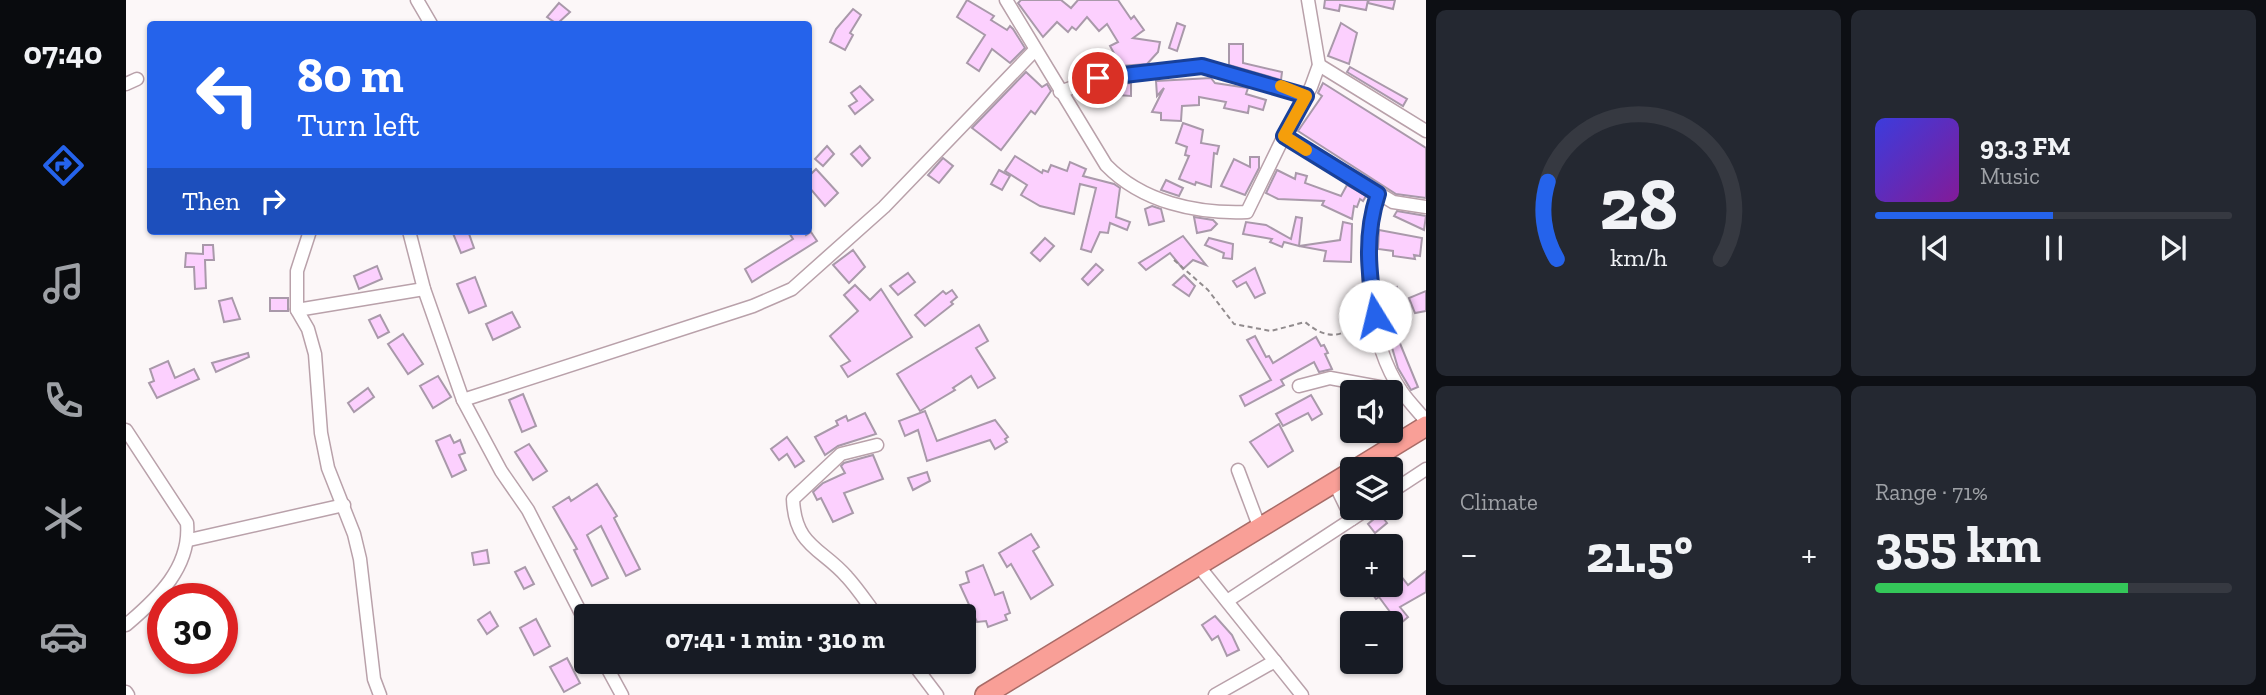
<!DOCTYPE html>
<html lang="en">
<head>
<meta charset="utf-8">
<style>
  :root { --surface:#171b24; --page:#242831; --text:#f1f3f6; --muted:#9ea1a6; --line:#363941; --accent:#2563eb }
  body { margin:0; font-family:"Zilla Slab",serif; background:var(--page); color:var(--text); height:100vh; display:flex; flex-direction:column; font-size:26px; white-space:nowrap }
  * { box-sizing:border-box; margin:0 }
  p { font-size:23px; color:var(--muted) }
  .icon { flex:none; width:38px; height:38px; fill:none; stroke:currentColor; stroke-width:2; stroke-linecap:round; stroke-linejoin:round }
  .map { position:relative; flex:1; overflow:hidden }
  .panel { display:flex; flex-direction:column; gap:10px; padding:10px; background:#0d0f14; width:840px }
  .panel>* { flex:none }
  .guide { position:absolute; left:21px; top:21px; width:665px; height:214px; border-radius:7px; box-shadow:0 2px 5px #0004; background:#2563eb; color:#fff; overflow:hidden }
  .fabs { position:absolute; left:1214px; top:380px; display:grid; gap:14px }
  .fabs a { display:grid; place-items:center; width:63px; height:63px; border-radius:7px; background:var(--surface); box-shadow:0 2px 5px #0004; font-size:35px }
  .speed { position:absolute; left:21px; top:583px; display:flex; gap:14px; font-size:35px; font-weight:700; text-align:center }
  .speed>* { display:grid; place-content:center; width:91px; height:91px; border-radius:50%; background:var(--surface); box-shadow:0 2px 5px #0004; line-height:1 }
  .speed .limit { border:10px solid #d22; background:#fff; color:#111 }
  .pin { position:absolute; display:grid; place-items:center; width:60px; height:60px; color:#fff; margin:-30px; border:4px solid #fff; border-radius:50%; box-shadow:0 2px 7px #0007 }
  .me { position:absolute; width:77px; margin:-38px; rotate:351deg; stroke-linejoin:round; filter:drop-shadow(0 0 5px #0008) }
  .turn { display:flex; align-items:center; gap:24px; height:147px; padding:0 35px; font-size:32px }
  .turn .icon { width:91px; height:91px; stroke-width:2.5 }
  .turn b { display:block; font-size:49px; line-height:60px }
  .then { display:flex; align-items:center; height:66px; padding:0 35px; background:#0003; gap:14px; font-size:26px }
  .big { font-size:52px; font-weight:700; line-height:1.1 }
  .panel .card { flex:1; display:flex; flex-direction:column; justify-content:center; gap:10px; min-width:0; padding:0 24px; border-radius:10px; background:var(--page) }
  .panel .dial { align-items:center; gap:0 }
  .dial svg { height:182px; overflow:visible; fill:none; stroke:var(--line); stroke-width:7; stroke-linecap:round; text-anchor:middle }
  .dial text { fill:var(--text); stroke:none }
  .song { display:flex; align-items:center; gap:21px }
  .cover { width:84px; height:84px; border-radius:10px; background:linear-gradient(135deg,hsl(240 70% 55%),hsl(290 70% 35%)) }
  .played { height:7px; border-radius:4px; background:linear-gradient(90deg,var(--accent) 50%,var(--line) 50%) }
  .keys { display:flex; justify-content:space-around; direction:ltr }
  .heat { display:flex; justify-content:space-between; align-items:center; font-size:38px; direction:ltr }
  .charge { height:10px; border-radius:5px; background:linear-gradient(90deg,#34c759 71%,var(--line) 0) }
  .panel .tiles { flex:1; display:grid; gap:10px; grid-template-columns:repeat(2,1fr) }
  .trip { position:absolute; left:448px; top:604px; width:402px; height:70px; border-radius:7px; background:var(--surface); box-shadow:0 2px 5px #0004; font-weight:700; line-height:70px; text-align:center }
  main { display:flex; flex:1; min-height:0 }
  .dock { display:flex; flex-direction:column; width:126px; justify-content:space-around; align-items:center; background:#090b0e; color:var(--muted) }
  .dock .icon { width:49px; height:49px }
  .dock .on { color:var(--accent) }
  .dock b { font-size:32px; color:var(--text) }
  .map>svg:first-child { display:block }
  .building { fill:#fcd0fe; stroke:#a999aa; stroke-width:2 }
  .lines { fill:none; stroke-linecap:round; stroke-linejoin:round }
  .minor-casing { stroke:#b9a1aa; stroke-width:15 }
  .highway-casing { stroke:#a86b67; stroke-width:22 }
  .path { stroke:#918b8d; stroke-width:2; stroke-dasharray:5 3.5; stroke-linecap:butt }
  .minor { stroke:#fff; stroke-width:12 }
  .highway { stroke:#f99f97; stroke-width:19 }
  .route-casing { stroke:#184099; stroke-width:18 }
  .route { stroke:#2563eb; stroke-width:12 }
  .slow { stroke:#f59e0b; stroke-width:12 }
</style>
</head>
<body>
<main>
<nav class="dock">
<b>07:40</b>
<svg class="icon on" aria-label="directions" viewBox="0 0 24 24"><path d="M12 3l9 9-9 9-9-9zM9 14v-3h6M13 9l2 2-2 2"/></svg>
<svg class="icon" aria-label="music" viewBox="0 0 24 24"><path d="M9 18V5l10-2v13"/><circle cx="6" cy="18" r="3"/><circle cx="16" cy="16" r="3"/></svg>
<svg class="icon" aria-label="phone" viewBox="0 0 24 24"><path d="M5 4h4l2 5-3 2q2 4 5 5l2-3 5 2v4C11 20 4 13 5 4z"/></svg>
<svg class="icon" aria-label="climate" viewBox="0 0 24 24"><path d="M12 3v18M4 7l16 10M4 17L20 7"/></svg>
<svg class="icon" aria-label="car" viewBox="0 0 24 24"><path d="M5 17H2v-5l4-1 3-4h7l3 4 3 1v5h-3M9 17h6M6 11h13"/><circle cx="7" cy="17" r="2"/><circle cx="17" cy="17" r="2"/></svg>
</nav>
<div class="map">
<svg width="1300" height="695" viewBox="0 0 1300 695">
  <rect width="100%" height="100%" fill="#fcf7f8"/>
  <!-- building -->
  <g class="building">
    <path d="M841,0l27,16 -3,4 16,10 3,-4 3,3 12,19 -15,15 -18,-14 -13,22 -12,-8 18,-28 -28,-18z"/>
    <path d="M895,0h40l10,8 7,-8h40l13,19 3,-3 10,14 -11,8 27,4 -2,10 -11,12 -26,2 -11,-20 8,-4 -11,-18 -8,7 -12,-14 -11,13 -4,-3 -4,5 -11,-10 -14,15 -25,-34z"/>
    <path d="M1199,0h43l-2,10 -26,-5 -1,6 -15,-3z"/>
    <path d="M1243,0h26l-2,9 -25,-6z"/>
    <path d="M433,3l11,9 -13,12 -10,-7z"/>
    <path d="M727,9l8,6 -11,18 3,2 -8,15 -15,-8 6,-13z"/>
    <path d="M1051,23l8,3 -8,25 -8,-3z"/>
    <path d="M1215,23l16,10 -8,31 -21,-8z"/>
    <path d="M1103,44h14v19l39,9 -1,8 -52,-15z"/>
    <path d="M1224,67l57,32 -4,7 -56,-34z"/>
    <path d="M900,72l16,15 5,-3 4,7 -16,23 -4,-3 -30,39 -29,-22z"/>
    <path d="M1085,78l4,5 33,5 -2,6 20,6 -3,10 -14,-4 -1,7 -24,-5 2,-6 -27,-5v8l-17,1 -1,15 -20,-1v-7l-9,-1 12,-24 -7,8 -1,-15z"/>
    <path d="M1005,83v13l-28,-2v-8l17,1v-3z"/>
    <path d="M1197,83l103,65v50l-30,-4 -98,-63 24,-35 -4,-3z"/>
    <path d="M734,86l13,14 -18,14 -6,-8 8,-5 -6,-8z"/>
    <path d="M1057,123l20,7 -2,13 18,3 -2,8 -3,-1 -3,34 -15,-5 -1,3 -16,-6 10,-23 -4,-1 2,-8 -11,-4z"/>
    <path d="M701,146l7,8 -11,12 -8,-7z"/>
    <path d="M734,146l10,12 -8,8 -11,-12z"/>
    <path d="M889,156l27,17 1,-3 5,2 3,-7 16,6 3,-9 16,7 -3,7 31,8 6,4 -4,29 14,5 -3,8 -17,-7 -2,10 -8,-1 -9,20 -10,-3 15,-61 -16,-4 -6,30 -34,-8 -19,-11 6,-10 -22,-14z"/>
    <path d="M1124,157h9v11l-14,27 -24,-9 13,-27 16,8z"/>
    <path d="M817,158l10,8 -14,17 -11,-8z"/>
    <path d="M690,169l22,24 -13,13 -17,-20v-9z"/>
    <path d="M873,170l11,6 -8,14 -11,-6z"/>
    <path d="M1151,170l18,9 1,-6 11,3 -2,7 36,13 6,-11 19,11 -3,5 -3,-2 -3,8 -3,-1 -2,13 -30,-14 2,-4 -46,-2 -12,-6z"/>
    <path d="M1040,180l17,8 -4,8 -18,-6z"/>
    <path d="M1026,206l9,3 3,12 -15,4 -4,-16z"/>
    <path d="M1271,211l29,5 -2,14 -30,-14z"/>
    <path d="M1068,217l19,3 4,4 -6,6 -14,3z"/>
    <path d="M1170,217l6,1 -3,28 -15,-4 -2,5 -12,-5 2,-3 -29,-5 3,-12 20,3 25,14z"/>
    <path d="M1217,222l9,2 -1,38 -27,-1 2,-10 -27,-5 41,-6z"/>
    <path d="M1253,230l43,8 -2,18 -6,-1 1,4 -22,-3v-5l-15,-2z"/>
    <path d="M326,231h16l6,17 -13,5z"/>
    <path d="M662,231h16l2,4 5,-3 6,9 -65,41 -7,-13 48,-30z"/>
    <path d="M1057,236l23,29 -13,-5 -10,9 -13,-16 -24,17 -7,-7z"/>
    <path d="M919,238l9,8 -14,15 -9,-8z"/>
    <path d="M1083,238l24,6 -1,15 -9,-1 1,-5 -19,-8z"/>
    <path d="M77,245h10l1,15h-9l1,28 -11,1 -1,-22h-9l1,-14 17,1z"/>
    <path d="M727,250l12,17 -16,16 -16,-18z"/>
    <path d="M970,264l7,6 -15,15 -6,-6z"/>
    <path d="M251,266l5,13 -23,10 -5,-13z"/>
    <path d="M1129,268l10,25 -10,5 -9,-16 -9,5 -4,-6z"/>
    <path d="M782,273l7,9 -17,13 -8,-9z"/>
    <path d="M1058,275l11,11 -6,10 -16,-11z"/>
    <path d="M349,277l11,29 -17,7 -12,-29z"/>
    <path d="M729,285l15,15 11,-11 31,48 -64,40 -7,-11 9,-5 -20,-25 28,-25 -14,-16z"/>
    <path d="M1271,287l2,16 -12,1 -2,-15z"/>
    <path d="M826,290l5,7 -6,5 2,2 -28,22 -10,-11 28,-24 3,3z"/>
    <path d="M1300,291v20l-11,2 -6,-15z"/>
    <path d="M106,298l8,21 -16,3 -5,-21z"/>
    <rect x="144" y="298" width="18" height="13"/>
    <path d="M386,312l8,15 -27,13 -7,-16z"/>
    <path d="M254,315l9,17 -11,6 -9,-18z"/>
    <path d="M853,325l9,16 -12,7 19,30 -17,10 -7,-12 -18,12 2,2 -35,21 -23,-37z"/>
    <path d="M277,334l20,30 -15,10 -20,-30z"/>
    <path d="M1129,336l11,21 3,-1 4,7 43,-26 5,9 3,-1 4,8 -3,1 7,15 -13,3 -5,-10 -33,18 3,5 -39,21 -5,-10 31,-16 -24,-40z"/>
    <path d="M1273,341l19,46 -7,3 -13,-22 -7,-24z"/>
    <path d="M122,353l1,4 -33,15 -4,-9z"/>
    <path d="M42,361l7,17 19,-9 5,10 -42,19 -8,-15 5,-2 -4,-12z"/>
    <path d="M312,376l13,21 -18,11 -13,-22z"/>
    <path d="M242,388l6,9 -20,15 -6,-9z"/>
    <path d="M397,394l13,32 -14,6 -13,-32z"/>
    <path d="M1185,395l11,19 -10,6 -4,-7 -25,13 -7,-12z"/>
    <path d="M799,411l12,30 58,-21 13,17 -3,2 2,3 -12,7 -5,-9 -63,21 -9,-31 -13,6 -6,-15z"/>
    <path d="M739,413l11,21 -38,12 -13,9 -10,-18 23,-12 -2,-4 10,-5 2,5z"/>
    <path d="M1153,424l14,27 -25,16 -18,-25z"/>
    <path d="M324,435l4,8 6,-3 5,13 -6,2 7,15 -14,7 -16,-36z"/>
    <path d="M661,437l17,24 -9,6 -8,-13 -8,6 -8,-11z"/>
    <path d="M403,444l18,27 -14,9 -18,-28z"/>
    <path d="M747,455l10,24 -39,14 9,20 -20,9 -12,-24 -4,2 -4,-8 10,-9 22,-10 -4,-7 3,-3z"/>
    <path d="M801,472l3,9 -17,9 -5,-12z"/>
    <path d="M471,484l20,32 -3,2 26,51 -14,7 -25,-50 -14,9 21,43 -16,8 -18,-36 3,-1 -24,-42 16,-10 2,4z"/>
    <path d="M1254,514l7,9 -12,10 -7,-9z"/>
    <path d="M905,534l8,13 -6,4 20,34 -22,14 -20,-35 -4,3 -8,-14z"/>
    <path d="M361,550l2,13 -15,2 -2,-12z"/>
    <path d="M1265,563l17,22 18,-14v21l-26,15 8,10 -13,11 -7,-8 5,-4 -14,-19 -3,2 -11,-15h26z"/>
    <path d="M857,565l12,30 8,-3 7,21 -5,2 2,5 -19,7 -2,-6 -9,1 -17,-37 9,-3 -3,-10z"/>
    <path d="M399,567l9,17 -10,5 -9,-17z"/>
    <path d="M364,612l8,14 -11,8 -9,-14z"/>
    <path d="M1089,616l17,19 7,15 -12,6 -9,-20 -6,4 -10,-15z"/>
    <path d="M410,619l14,27 -16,9 -14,-27z"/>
    <path d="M441,658l13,25 -16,9 -14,-25z"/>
  </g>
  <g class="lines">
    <defs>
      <g id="minor">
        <path d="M291,0l14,24"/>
        <path d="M880,0l100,165c36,37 90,49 141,47l37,-76 109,66 33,5"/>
        <path d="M1193,65l107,66"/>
        <path d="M0,84l11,-5"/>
        <path d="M934,92l38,-14 104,-12 104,30"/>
        <path d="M1158,136l27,-49 8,-22 -11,-65"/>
        <path d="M1252,194c-18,56 -11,148 24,198 7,10 16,19 24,29"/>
        <path d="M184,231l-13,40v39l127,-21"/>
        <path d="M283,231l15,58 39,111 38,71 27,39 58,113"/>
        <path d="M171,310l11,19 7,25 6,79 7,35 26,66 6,25 14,120 6,16"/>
        <path d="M1173,386l31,-8 71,13"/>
        <path d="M337,400l290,-94 39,-17 92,-82 151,-157"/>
        <path d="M0,430l61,93c4,44 -29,75 -61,102"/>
        <path d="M751,445l-36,9 -48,45c2,48 29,49 54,78 11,12 20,26 30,39"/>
        <path d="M1112,470l21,56"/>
        <path d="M1208,482l18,37"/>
        <path d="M1265,492l35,-23"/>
        <path d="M63,540l155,-35"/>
        <path d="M1071,564l105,131"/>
        <path d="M1101,601l142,-93"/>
        <path d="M478,662l18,33"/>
        <path d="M786,662l25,33"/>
        <path d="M0,692l2,3"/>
        <path d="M1089,695l60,-34"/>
      </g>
      <g id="highway">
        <path d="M1230,469l70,-43"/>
        <path d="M859,695l368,-224"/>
      </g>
    </defs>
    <!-- minor casing -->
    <use href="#minor" class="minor-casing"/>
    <!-- highway casing -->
    <use href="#highway" class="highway-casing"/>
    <!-- path -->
    <path class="path" d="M1048,260l34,30 26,34 37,7 34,-9c21,17 38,19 56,-6"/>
    <!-- minor -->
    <use href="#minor" class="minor"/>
    <!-- highway -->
    <use href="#highway" class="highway"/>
  </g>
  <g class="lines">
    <defs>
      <path id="route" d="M972,78l104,-12 104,30 -22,40 94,58c-14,42 -9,79 -3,122"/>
    </defs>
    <!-- route casing -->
    <use href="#route" class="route-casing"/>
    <!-- route -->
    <use href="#route" class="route"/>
    <!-- slow -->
    <path class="slow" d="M1155,86l25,10 -22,40 22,14"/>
  </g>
</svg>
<div class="fabs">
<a><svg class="icon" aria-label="sound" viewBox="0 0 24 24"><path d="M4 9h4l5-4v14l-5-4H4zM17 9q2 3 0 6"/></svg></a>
<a><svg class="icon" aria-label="layers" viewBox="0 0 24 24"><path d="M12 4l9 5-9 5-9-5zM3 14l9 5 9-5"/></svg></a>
<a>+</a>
<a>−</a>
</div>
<div class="speed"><div class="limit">30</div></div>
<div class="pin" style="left:972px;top:78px;background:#d93025"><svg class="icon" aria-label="arrive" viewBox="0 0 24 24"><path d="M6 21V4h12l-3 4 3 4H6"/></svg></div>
<svg class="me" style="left:1249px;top:316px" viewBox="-20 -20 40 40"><circle r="19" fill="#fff"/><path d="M0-13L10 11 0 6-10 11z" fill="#2563eb"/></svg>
<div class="trip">07:41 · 1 min · 310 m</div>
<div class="guide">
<div class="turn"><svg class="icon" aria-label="left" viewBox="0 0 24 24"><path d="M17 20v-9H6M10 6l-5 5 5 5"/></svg><div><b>80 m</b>Turn left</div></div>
<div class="then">Then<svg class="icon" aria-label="right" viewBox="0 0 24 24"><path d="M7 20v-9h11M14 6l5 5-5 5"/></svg></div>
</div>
</div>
<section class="panel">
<div class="tiles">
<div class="card dial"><svg viewBox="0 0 100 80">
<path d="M14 69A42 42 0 1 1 86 69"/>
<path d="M14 69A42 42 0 0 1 10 35" stroke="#2563eb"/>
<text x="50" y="56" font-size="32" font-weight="700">28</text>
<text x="50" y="72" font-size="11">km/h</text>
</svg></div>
<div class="card">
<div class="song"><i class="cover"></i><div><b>93.3 FM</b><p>Music</p></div></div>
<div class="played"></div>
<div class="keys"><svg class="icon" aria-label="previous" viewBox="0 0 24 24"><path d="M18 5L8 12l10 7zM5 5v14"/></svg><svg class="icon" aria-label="pause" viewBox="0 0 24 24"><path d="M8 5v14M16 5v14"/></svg><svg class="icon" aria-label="next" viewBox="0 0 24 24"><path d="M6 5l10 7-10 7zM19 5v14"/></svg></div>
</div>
<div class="card"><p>Climate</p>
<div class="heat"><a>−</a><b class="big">21.5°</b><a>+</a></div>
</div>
<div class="card"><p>Range · 71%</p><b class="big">355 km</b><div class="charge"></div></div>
</div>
</section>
</main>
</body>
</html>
